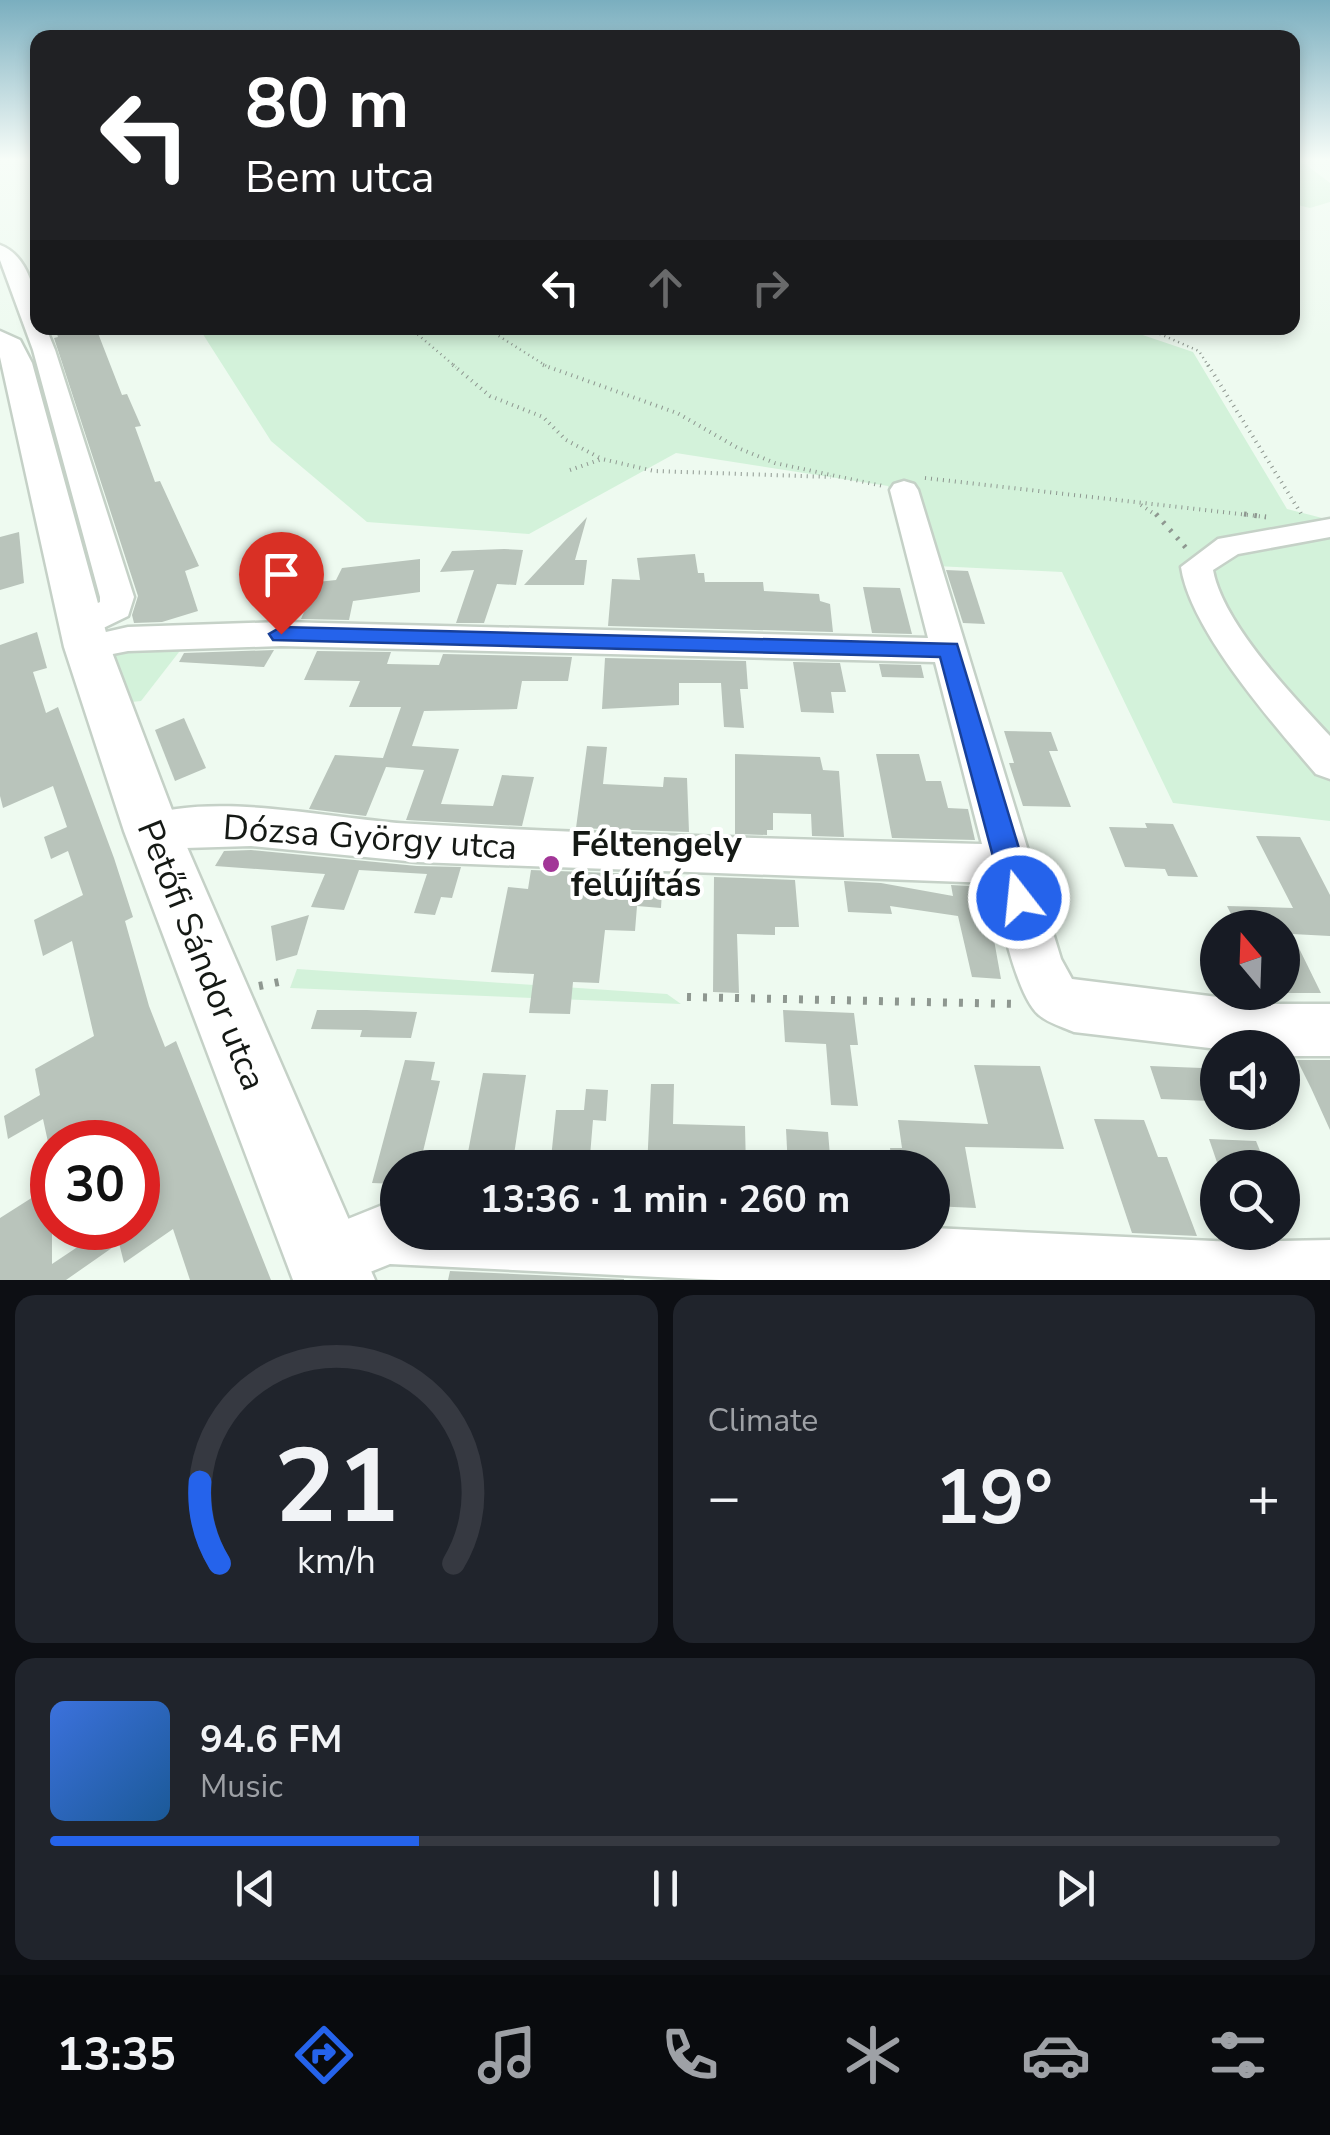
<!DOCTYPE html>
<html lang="en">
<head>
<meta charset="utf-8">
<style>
  :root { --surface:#171b24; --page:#20242c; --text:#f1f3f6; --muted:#9ea1a6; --line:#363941; --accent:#2563eb }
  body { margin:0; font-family:"Nunito Sans",sans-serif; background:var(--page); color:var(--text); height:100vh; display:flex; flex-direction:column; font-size:38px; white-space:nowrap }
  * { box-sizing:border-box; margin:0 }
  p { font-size:32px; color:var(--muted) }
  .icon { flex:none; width:55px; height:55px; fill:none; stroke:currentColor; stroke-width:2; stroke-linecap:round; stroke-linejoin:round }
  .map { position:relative; height:1280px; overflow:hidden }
  .sheet { display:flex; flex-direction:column; gap:15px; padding:15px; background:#0d0f14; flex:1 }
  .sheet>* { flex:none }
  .guide { position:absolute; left:30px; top:30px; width:1270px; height:305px; border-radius:20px; box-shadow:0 5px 15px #0003; background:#202124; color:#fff; overflow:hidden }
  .needle { width:65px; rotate:341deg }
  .buttons { position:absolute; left:1200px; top:910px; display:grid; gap:20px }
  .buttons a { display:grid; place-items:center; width:100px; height:100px; border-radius:50%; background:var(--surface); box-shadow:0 5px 15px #0003; font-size:50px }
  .speed { position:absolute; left:30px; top:1120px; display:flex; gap:20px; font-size:50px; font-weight:700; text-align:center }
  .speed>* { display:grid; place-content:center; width:130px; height:130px; border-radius:50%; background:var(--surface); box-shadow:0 5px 15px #0003; line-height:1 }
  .speed .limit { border:15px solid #d22; background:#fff; color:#111 }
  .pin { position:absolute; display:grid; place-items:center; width:85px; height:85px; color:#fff; margin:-102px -42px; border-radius:50% 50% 50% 0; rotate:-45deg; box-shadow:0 0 10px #0007 }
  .pin .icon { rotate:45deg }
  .me { position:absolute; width:110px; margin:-55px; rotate:344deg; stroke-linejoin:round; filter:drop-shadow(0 0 8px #0008) }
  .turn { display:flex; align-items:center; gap:35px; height:210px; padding:0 50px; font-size:45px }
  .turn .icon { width:130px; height:130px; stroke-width:2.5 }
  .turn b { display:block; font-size:70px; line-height:85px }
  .lanes { display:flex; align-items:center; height:95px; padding:0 50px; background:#0003; justify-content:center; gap:50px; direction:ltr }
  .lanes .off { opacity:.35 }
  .big { font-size:75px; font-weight:700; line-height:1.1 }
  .sheet .card { flex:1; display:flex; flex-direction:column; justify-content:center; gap:15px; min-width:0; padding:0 35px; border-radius:20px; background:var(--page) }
  .sheet .dial { align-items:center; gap:0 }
  .dial svg { height:260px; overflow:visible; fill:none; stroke:var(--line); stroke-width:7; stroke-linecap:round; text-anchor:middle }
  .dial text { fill:var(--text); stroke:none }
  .song { display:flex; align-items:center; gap:30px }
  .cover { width:120px; height:120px; border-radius:15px; background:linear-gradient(135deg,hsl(220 70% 55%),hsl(210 70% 35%)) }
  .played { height:10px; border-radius:5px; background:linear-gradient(90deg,var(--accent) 30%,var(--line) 30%) }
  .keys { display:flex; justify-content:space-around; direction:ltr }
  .heat { display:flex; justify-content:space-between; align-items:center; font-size:55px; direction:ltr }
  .sheet .tiles { flex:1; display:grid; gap:15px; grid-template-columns:1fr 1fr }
  .card:last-child { grid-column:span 2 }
  .trip { position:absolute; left:380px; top:1150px; width:570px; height:100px; border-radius:50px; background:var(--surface); box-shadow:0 5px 15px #0003; font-weight:700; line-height:100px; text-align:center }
  .dock { display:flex; height:160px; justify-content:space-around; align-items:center; background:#090b0e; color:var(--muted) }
  .dock .icon { width:70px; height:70px }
  .dock .active { color:var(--accent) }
  .dock b { font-size:45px; color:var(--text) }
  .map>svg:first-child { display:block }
  .green { fill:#d3f2da }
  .building { fill:#b9c4bb }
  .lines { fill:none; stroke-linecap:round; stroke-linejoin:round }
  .minor-casing { stroke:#c5d1c7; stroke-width:5 }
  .major-casing { stroke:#c5d1c7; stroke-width:5 }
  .path-far3 { stroke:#8e9790; stroke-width:2.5; stroke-dasharray:1 4; stroke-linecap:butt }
  .path-far2 { stroke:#8e9790; stroke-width:4; stroke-dasharray:1 5; stroke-linecap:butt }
  .path-far1 { stroke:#8e9790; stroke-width:5; stroke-dasharray:2.5 8; stroke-linecap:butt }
  .path { stroke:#8e9790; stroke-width:8; stroke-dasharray:4 12; stroke-linecap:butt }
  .minor { fill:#fff; fill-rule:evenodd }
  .major { fill:#fff; fill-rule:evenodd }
  .route { fill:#2563eb; stroke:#184099; stroke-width:2.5 }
  .poi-dot { fill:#a23697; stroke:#fff; stroke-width:4 }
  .labels { text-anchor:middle; stroke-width:8; stroke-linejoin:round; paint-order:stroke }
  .near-street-label { font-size:35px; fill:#151915; stroke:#fff }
  .near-poi-label { font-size:35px; font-weight:bold; fill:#151915; stroke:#fff; text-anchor:start }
</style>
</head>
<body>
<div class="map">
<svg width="1330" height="1280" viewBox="0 0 1330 1280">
  <rect width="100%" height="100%" fill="#eefaf0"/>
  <!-- green -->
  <g class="green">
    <path d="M1292,162l13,2 25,19v19l-20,6 -17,-4z"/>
    <path d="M199,328h923l71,24 94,157 43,11v301l-157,-18 -111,-231 -147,-7 -27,-79 -212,-33 -147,81 -162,-12 -96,-81z"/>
    <path d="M186,643l-45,58 -19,2 -12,-48 12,-10z"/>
    <path d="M297,969l370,25 14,10 -391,-16z"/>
  </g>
  <!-- building -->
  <g class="building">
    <path d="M55,328h41l26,67 5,-1 14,32 -6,1 20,55 5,-1 39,85 -14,5 13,40 -36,11 -28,1 -2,-8 6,-19 -84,-258 4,-1z"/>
    <path d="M587,517l-12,43h12l-3,25h-60z"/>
    <path d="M19,532l5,51 -24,7v-53z"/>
    <path d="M504,549l19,1 -7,35 -19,-1 -13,39h-28l18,-53 -34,2 12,-21z"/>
    <path d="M695,554l3,19h6l1,9h58l1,9 55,3 1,7 10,3 3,28 -225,-6 4,-47 28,1 -3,-22z"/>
    <path d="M420,559v33l-67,9 -4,19 -48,-1 16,-37 19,-2 6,-12z"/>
    <path d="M946,570l22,1 17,53 -22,-1z"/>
    <path d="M863,587l37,1 12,46 -40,-1z"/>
    <path d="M37,632l10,36 -14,4 13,41 12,-6 56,151 19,59 -8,4 24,85 16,41 11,-6 95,239h-81l-17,-51 -49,34 -5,-20 -53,37h-66v-62l52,-33v79l54,-36h32v-86h-90l-5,-23 -35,20 -4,-23 36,-21 -5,-26 59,-33 -22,-95 -29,15 -9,-36 49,-25 -15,-44 -17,8 -7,-22 23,-10 -14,-41 -50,22 -3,-12v-151z"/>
    <path d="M274,650l-10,17 -85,-5 5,-9z"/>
    <path d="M317,651l74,1 -4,12 52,1 4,-11 129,3 -4,24h-46l-5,28 -93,2 -12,35 47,3 -18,55 52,2 9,-31 32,2 -12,49 -116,-6 18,-50 -38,-3 -20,49 -57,-7 26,-54 48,3 18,-51h-52l11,-26 -56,-1z"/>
    <path d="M605,658l141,3 2,28h-8l4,39 -20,-1 -3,-44h-42v22l-77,4z"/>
    <path d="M793,662l47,1 6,29h-15l3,21 -33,-1z"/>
    <path d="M879,664l42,1 3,13 -42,-1z"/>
    <path d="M184,718l22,50 -31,13 -20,-51z"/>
    <path d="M1004,731l47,1 7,19h-9l22,56 -48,-1 -14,-43h5z"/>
    <path d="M587,746l20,1 -4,37 60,3 1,-10 23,1 2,54 -113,-4z"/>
    <path d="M735,754l85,3 3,13 16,1 5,66 -32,-1 -1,-22 -38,-1v17h-6v5l-32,-1z"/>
    <path d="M876,754h43l7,27h15l7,27 20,1 7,31 -83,-2z"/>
    <path d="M1145,823l28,1 25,53 -30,-1 -3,-7 -40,-2 -16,-40 38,1z"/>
    <path d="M1256,836l44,1 30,58v41l-38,-2 29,59h-39v-65h-44l-11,-22 66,2z"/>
    <path d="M251,850l166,16 44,1 -9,31 -11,-1 -6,18 -21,-2 13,-39 -68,-4 -15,40 -33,-3 14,-33 -110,-8 9,-15z"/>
    <path d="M531,870l132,5 -2,33 -24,-2 -2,25 -30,-1 -6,53 -26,-1 -3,32 -41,-1 5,-39 -43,-2 17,-85 20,2z"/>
    <path d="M714,877l81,3 4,47h-24v8l-38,-1 2,59 -26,-1z"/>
    <path d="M844,881l37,2 72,13 -2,-11 38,2 9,37 -7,-1 10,56 -29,-2 -14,-61 -68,-10 2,8 -44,-2z"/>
    <path d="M309,915l-12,40 -21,6 -5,-35z"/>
    <path d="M317,1010h50l50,2 -6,26 -51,-1 2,-7 -51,-1z"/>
    <path d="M783,1010l71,3 4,32h-8l8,61 -27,-1 -5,-61 -41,-2z"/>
    <path d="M405,1060l30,2 -4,18 9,1 -21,87h-21v16l-26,-1z"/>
    <path d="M1297,1060h33v70l-19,-42z"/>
    <path d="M974,1065l66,1 24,83 -99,-2 11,61 -44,-2v-38h-40l-2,-20h12l-4,-28 90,4z"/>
    <path d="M1150,1066l52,2 8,19h-6l6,14 -49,-2z"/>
    <path d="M483,1073l43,2 -14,93h-47z"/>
    <path d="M651,1084h23l-1,40 72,2 1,42h-99z"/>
    <path d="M586,1089l22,1 -2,31 -13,-1 -4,48h-39l6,-58h28z"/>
    <path d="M1094,1119l50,1 14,37h9l30,79 -65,-3z"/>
    <path d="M786,1129l42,3 3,36h-43z"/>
    <path d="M1209,1139l47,2 11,27h-48z"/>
    <path d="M450,1271l174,8v1h-176z"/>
  </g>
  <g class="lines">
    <defs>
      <g id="minor">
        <path d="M0,245c30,11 38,54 38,83h8l9,22 79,247 -6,19 -35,17 -12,3 -12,-3 -5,-8 5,-8 31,-15v-5l-67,-247 -33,-90z"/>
        <path d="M904,481l10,3 4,6 143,469 11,20 202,25h56v52h-48v-8l-64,1 -144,-17c-11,-5 -26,-9 -35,-17 -23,-19 -39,-102 -47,-132l-575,-21 -166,-16 -99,3 -15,-5 -7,-13 7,-13c80,-28 194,2 278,6 189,11 378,15 567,20l-47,-182 -654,-16 -153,5 -41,8 -12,-4 -6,-8 6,-8 53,-12 153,-5 647,16 -38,-148 4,-6z"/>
        <path d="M1330,519v18l-92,17 -25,16c10,54 80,126 117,166v43l-14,-5c-42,-49 -126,-144 -135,-207l37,-28z"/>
        <path d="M390,1202l8,1v29h534v-4l303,14 95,-2v40h-610l-330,-16 -40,16h-48l-8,-21 9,-22z"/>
      </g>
      <path id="major" d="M0,331l20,9 12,23 78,284 70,184 195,449h-82l-169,-449 -60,-184 -64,-290z"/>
    </defs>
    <!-- minor casing -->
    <use href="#minor" class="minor-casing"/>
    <!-- major casing -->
    <use href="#major" class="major-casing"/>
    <!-- path-far3 -->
    <g class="path-far3">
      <path d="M410,328l46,39"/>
      <path d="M486,328l62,39"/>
      <path d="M1146,328l53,23 10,16"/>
    </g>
    <!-- path-far2 -->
    <g class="path-far2">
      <path d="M453,365l37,31 53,21 23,23 36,19"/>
      <path d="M543,365l134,48 61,35 37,15 108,23"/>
      <path d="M1208,365l94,150"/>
      <path d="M570,470l32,-11 52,12 177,6"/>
      <path d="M925,478l341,39"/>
      <path d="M1141,505l18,12"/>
    </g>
    <!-- path-far1 -->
    <g class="path-far1">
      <path d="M1156,514l31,35"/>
      <path d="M1244,514l22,3"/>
    </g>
    <!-- path -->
    <g class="path">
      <path d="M259,986l30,-6"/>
      <path d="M687,997l332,7"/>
    </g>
    <!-- minor -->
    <use href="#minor" class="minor"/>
    <!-- major -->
    <use href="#major" class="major"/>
  </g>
  <!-- sky -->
  <linearGradient id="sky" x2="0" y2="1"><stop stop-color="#7aaebf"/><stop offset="0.47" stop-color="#f7fdf8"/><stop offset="1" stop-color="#f7fdf8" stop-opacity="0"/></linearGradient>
  <rect width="1330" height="339" fill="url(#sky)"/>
  <!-- route -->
  <path class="route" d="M281,627l676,17 77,254 -4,10 -11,4 -11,-4 -4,-10 -64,-241 -667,-17 -4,-6z"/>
  <!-- markers -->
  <circle class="poi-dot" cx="551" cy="864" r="10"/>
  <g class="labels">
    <!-- near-street labels -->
    <g class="near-street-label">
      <text transform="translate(370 837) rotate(4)" y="12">Dózsa György utca</text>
      <text transform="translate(202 955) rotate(68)" y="12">Petőfi Sándor utca</text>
    </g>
    <!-- near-poi labels -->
    <g class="near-poi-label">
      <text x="571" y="856">Féltengely<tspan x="571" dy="40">felújítás</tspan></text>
    </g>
  </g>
</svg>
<div class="buttons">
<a><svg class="needle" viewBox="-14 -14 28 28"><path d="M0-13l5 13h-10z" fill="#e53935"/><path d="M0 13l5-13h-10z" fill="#9ea1a6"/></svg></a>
<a><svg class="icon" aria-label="sound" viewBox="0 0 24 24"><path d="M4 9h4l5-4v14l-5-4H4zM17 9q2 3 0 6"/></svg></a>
<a><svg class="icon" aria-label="search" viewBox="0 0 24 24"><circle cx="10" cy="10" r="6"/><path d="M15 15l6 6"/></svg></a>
</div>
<div class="speed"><div class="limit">30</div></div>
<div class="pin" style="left:281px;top:634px;background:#d93025"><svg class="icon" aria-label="arrive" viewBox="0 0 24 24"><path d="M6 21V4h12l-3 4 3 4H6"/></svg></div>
<svg class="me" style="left:1019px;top:898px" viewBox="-20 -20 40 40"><circle r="17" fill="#2563eb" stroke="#fff" stroke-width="3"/><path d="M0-11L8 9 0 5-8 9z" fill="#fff"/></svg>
<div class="trip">13:36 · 1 min · 260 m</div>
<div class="guide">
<div class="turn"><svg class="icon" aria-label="left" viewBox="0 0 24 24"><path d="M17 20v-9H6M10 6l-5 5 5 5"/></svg><div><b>80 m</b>Bem utca</div></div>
<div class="lanes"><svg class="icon" aria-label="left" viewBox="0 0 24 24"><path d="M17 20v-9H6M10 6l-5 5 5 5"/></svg><svg class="icon off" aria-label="ahead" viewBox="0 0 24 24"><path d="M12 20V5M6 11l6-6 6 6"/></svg><svg class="icon off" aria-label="right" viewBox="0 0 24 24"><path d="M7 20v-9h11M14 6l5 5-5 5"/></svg></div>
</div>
</div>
<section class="sheet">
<div class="tiles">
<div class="card dial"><svg viewBox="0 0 100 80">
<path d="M14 69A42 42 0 1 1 86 69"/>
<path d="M14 69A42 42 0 0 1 8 44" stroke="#2563eb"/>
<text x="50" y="56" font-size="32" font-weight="700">21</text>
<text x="50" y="72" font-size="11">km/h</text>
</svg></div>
<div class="card"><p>Climate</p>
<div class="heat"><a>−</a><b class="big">19°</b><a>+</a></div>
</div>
<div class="card">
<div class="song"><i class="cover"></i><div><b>94.6 FM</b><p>Music</p></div></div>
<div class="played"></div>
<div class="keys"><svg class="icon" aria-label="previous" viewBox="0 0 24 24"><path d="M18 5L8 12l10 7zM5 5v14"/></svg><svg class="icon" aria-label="pause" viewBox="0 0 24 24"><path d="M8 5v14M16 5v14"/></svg><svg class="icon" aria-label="next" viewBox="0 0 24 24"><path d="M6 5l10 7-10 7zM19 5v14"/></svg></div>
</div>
</div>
</section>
<nav class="dock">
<b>13:35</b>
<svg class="icon active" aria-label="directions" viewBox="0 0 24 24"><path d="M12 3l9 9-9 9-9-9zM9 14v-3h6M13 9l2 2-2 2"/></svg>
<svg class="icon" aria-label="music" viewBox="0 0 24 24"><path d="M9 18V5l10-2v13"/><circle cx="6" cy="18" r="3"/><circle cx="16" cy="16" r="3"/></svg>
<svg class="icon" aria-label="phone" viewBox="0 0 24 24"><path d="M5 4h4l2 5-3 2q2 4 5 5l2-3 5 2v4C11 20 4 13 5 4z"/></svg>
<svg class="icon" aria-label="climate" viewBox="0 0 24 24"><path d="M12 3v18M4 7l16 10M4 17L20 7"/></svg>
<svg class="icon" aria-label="car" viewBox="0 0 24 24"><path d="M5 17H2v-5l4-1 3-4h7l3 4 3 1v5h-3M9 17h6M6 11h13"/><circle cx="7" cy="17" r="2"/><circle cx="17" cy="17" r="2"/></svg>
<svg class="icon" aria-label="filters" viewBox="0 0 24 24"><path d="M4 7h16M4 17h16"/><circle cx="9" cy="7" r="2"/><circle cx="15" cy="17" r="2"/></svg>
</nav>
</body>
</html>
